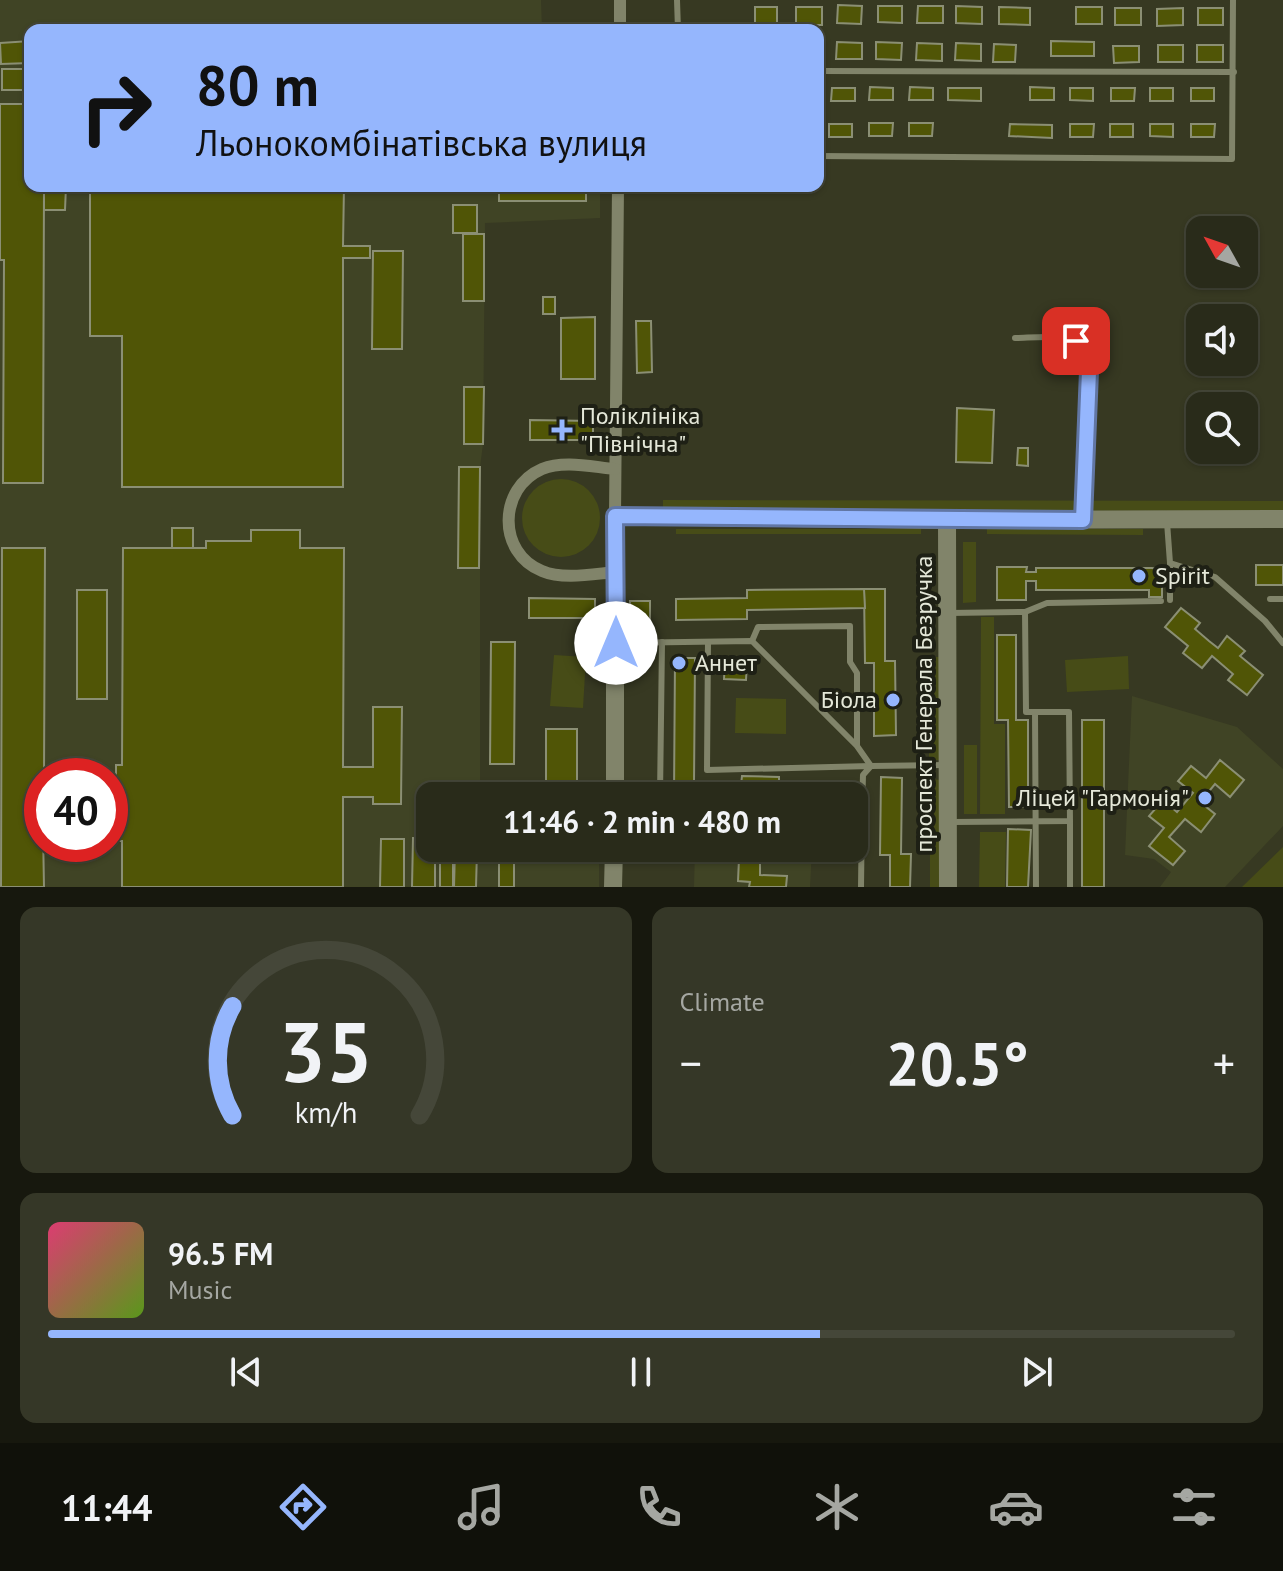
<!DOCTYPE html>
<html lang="en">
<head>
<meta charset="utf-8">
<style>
  :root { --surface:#292b1a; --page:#353727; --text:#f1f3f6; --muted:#a5a7a2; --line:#454739; --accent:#95b6fd }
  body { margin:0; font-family:"PT Sans",sans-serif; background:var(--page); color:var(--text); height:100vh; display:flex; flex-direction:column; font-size:30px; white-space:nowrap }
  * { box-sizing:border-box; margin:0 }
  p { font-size:26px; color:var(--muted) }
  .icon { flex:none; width:44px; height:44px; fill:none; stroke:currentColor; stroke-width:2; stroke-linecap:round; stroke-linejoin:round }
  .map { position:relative; height:887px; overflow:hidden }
  .details { display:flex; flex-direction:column; gap:20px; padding:20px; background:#17180e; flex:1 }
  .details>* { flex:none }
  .top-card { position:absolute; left:24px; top:24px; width:800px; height:168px; border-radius:16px; box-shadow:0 2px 6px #0004,0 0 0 2px var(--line); background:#95b6fd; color:#111; overflow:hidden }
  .needle { width:52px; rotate:310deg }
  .controls { position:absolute; left:1186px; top:216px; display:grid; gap:16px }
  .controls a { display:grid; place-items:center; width:72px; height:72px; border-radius:16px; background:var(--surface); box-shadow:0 2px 6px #0004,0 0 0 2px var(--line); font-size:40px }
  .speed { position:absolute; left:24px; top:758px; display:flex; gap:16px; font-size:40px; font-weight:700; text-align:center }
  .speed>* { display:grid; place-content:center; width:104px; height:104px; border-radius:50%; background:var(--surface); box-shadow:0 2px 6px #0004,0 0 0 2px var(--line); line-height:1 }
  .speed .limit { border:12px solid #d22; background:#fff; color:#111 }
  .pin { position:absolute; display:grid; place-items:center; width:68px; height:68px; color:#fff; margin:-34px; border-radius:16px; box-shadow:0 4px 12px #0006 }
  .me { position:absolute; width:88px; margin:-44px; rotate:0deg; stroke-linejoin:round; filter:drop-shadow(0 0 6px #0008) }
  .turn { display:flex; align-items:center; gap:28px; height:168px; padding:0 40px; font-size:36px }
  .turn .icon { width:104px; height:104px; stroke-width:2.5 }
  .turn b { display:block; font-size:56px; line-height:68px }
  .big { font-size:60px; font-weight:700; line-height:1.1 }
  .details .card { flex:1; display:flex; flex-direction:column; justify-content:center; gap:12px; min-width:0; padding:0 28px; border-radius:16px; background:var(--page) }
  .details .dial { align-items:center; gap:0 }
  .dial svg { height:208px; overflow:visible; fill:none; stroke:var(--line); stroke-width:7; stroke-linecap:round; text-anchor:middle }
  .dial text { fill:var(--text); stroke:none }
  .song { display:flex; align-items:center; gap:24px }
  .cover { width:96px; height:96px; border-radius:12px; background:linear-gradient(135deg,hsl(340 70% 55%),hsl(90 70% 35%)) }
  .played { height:8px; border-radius:4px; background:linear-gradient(90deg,var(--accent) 65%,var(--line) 65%) }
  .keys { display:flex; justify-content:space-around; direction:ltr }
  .heat { display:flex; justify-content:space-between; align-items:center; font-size:44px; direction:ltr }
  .details .tiles { flex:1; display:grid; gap:20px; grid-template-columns:1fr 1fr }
  .card:last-child { grid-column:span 2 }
  .trip { position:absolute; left:416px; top:782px; width:452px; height:80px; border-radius:16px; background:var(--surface); box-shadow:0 2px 6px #0004,0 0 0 2px var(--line); font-weight:700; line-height:80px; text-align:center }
  .menu { display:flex; height:128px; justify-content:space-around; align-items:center; background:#10110a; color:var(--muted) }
  .menu .icon { width:56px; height:56px }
  .menu .on { color:var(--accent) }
  .menu b { font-size:36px; color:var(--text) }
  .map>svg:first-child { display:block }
  .built { fill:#404425; fill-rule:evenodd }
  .green { fill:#474c17 }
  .building { fill:#505506; stroke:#8b8f74; stroke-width:2 }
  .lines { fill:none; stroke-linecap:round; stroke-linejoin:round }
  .lane { stroke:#81846a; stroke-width:6 }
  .street { stroke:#81846a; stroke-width:12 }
  .secondary { stroke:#81846a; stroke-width:18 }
  .route-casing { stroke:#6176a4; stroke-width:20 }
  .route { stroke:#95b6fd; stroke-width:14 }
  .poi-dot { fill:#95b6fd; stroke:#1e2015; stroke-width:3 }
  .labels { text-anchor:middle; stroke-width:8; stroke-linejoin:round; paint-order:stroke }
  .poi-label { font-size:24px; fill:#e5e8d9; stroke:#1e2015; text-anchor:start }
  .street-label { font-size:24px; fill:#e5e8d9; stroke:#1e2015 }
</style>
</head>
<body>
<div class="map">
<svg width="1283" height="887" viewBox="0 0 1283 887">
  <rect width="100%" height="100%" fill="#373922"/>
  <!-- built -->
  <g class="built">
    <path d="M0,0h541l1,30h-512v156h570v32l-115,5 -2,221 -3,23v329h-50v52h169v39h-599zM42,776h68v68h-68z"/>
    <path d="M1132,696l105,31 46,42v57l-58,61h-65l11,-15 -17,-13 -29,-4z"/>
    <path d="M695,848h117l-2,39h-116z"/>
  </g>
  <!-- green -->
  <g class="green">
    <circle cx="561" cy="518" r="39"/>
    <path d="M663,500l620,1v10l-620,-1z"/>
    <rect x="676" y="529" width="245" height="5"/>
    <path d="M987,529h156v6l-156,-1z"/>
    <path d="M963,542h13v60l-13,1z"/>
    <path d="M981,617h13v107h11v90h-25z"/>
    <path d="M554,655l32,2 -3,51 -33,-2z"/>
    <path d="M1128,656l1,33 -62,3 -2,-32z"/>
    <rect x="929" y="657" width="11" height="103"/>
    <path d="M736,698l50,1v35l-51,-1z"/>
    <rect x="964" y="745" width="13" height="69"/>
    <path d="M930,779l12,1 -1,107h-11z"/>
    <path d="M980,832h26l-1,55h-26z"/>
    <path d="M1283,847v40h-41z"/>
  </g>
  <!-- building -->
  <g class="building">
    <path d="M838,5l24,1 -1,18 -24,-1z"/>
    <path d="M878,6h24v17l-24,-1z"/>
    <path d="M918,6h25v17h-26z"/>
    <path d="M956,6l26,1v17l-26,-1z"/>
    <rect x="755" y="7" width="22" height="18"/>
    <rect x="796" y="7" width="26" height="18"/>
    <path d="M999,7l31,1v17l-31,-1z"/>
    <rect x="1076" y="7" width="26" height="17"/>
    <rect x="1115" y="8" width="26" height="17"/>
    <path d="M1183,8v17l-26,1v-17z"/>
    <rect x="1198" y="8" width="25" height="17"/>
    <path d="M30,41v22l-29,1 -1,-21z"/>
    <path d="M1051,41l43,1v14h-43z"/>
    <path d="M837,42l25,1v16h-26z"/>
    <path d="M876,42l26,1 -1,17 -25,-1z"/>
    <path d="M917,43l25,1v17l-26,-1z"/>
    <path d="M956,43l25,1v17l-26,-1z"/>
    <path d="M994,44l22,1 -1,17h-22z"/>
    <rect x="1158" y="45" width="25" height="17"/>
    <rect x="1197" y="45" width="26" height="17"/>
    <path d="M1113,46h26v16l-25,1z"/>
    <rect x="2" y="69" width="28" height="21"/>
    <path d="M870,87l23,1v12h-24z"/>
    <path d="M910,87l23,1v12h-24z"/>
    <path d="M1030,87l24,1v12h-24z"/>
    <path d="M832,88h23v13h-24z"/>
    <path d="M948,88h33v13l-33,-1z"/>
    <path d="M1070,88h23v13l-23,-1z"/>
    <path d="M1111,88h24l-1,13h-23z"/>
    <rect x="1150" y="88" width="23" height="13"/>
    <rect x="1191" y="88" width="23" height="13"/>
    <path d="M0,104h30v82h14l-1,297h-40l1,-223h-4z"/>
    <path d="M869,123h24l-1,13h-23z"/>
    <path d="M909,123h24l-1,13h-23z"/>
    <rect x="829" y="124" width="23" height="13"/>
    <path d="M1010,124l42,1v13l-43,-2z"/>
    <path d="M1070,124h24l-1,13h-23z"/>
    <rect x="1110" y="124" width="23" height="13"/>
    <path d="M1150,124h23v13l-23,-1z"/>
    <path d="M1191,124h24l-1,13h-23z"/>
    <path d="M44,186h22l-1,24h-21z"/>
    <path d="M90,186h254l-1,60h27v12h-27v229h-221v-151h-32z"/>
    <rect x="499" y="186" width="87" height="15"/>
    <rect x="453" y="205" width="24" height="28"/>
    <rect x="463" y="234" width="21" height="67"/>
    <path d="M373,251h30l-1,98h-30z"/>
    <rect x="543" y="297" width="12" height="17"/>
    <path d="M595,317v62h-34v-61z"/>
    <path d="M636,321h15l1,51 -15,1z"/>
    <path d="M464,387h20l-1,57h-19z"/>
    <path d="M957,408l37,2 -2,53 -36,-1z"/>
    <path d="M530,420l63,1v19h-63z"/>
    <path d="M1018,448h10v18l-11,-1z"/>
    <path d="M459,467h21l-1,101h-21z"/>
    <rect x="172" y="528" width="21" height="20"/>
    <path d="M251,530h49v18h44l-1,219h30v-60h29l-1,97h-28v-7h-30v90h-221v-46h-3v-45h-3v-31h6l1,-217h83v-7h45z"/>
    <path d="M2,548h43l-1,228h-2l2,111h-43z"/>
    <rect x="1256" y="565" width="27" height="20"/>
    <path d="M997,567h30l-1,5h10v-4h116l10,2v27h-13v-7h-113v-9h-10v19h-29z"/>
    <path d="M864,589h21v72h10l1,74 -22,1v-73h-9z"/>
    <path d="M864,589l1,19 -118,2v9l-71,1v-21l71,-1v-8z"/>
    <rect x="77" y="590" width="30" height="109"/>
    <path d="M529,598l66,1v19h-66z"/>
    <path d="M630,601h20v30l-19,1z"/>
    <path d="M1181,608l19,15 -5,6 14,12 9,7 9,-12 18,15 -5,5 23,19 -16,20 -19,-15 5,-6 -21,-18 -10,12 -19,-15 5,-7 -23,-19z"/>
    <path d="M997,635h19v85h12v87h-19l-1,-87h-11z"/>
    <path d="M491,642h24l-1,122h-24z"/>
    <path d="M675,658h20l-1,126h12l-1,12h-31z"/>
    <path d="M725,661l22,1 -1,18 -22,-1z"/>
    <rect x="1082" y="720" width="22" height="167"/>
    <rect x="546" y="729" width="31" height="60"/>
    <path d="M1220,760l24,20 -14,17 -15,-13 -15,18 15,12 -14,18 -16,-13 -16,18 16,14 -12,14 -24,-19 15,-18 -15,-12 14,-16 14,12 16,-19 -15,-12 13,-15 15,12z"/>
    <path d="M742,776l37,1v19h-74l1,-12 35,1z"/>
    <path d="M881,777l21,1 -1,76h10l-1,33h-20v-32h-10z"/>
    <path d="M1008,829l23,1 -3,57h-21z"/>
    <path d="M413,838l17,1v9h5v39h-23z"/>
    <path d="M381,839h23v48h-24z"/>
    <rect x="499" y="848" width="15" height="39"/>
    <path d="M455,850h22l-1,37h-22z"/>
    <rect x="440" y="859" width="13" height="28"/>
    <path d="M739,859l21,1v15l27,1 -1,11h-37l1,-5 -12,-1z"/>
  </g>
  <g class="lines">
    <!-- lane -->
    <g class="lane">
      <path d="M677,0l1,30"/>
      <path d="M818,71l416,1"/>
      <path d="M818,156l414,3 1,-159"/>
      <path d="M1015,338c17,0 57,-6 68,9 4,6 5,17 6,24l-5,145"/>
      <path d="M1167,522l3,41 45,14 50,44 18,22"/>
      <path d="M1170,563v37"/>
      <path d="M1270,599h13"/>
      <path d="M1025,612l22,-9 114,-2"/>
      <path d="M949,613l76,-1 1,100h9l1,175"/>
      <path d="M752,641l6,-14 92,-1v36l7,11v72"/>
      <path d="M708,642l-1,128 164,-4 -8,9 -1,36h-8"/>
      <path d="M616,643l136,-2 105,105 14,20 76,-1"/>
      <path d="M660,796l2,-154"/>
      <path d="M1070,821v66"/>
      <path d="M952,822l118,-1 -1,-109h-34"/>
      <path d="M861,887l1,-76"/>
    </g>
    <!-- street -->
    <g class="street">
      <path d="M620,30v-30"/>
      <path d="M615,516l3,-330"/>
      <path d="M615,572c-22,2 -52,8 -73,-1 -45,-18 -44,-83 0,-102 22,-9 50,-2 73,0"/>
    </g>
    <!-- secondary -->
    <g class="secondary">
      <path d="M947,520l1,367"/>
      <path d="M615,796v-280l332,4 336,-1"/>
      <path d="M613,887l1,-39"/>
    </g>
  </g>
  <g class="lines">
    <defs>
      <path id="route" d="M616,643l-1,-127 468,4 6,-149 -4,-22 -9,-8"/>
    </defs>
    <!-- route casing -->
    <use href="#route" class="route-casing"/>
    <!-- route -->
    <use href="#route" class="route"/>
  </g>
  <!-- markers -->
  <g class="poi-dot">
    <path d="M558 418h8v8h8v8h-8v8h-8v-8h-8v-8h8z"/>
    <circle cx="1139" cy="576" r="8"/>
    <circle cx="679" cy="663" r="8"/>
    <circle cx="893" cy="700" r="8"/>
    <circle cx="1205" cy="798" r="8"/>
  </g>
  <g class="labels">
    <!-- poi labels -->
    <g class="poi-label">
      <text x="580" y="424">Поліклініка<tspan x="580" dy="28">"Північна"</tspan></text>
      <text x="1155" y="584">Spirit</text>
      <text x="695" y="671">Аннет</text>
      <text x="877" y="708" text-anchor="end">Біола</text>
      <text x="1189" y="806" text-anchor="end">Ліцей "Гармонія"</text>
    </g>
    <!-- street labels -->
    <g class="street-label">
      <text transform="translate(924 704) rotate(-90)" y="8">проспект Генерала Безручка</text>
    </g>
  </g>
</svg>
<div class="controls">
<a><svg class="needle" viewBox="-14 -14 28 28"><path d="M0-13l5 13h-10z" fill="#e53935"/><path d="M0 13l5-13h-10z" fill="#a5a7a2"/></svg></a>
<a><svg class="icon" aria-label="sound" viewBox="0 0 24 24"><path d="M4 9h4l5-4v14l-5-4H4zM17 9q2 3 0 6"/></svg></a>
<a><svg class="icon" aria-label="search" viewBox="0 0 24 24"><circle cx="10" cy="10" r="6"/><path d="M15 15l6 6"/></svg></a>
</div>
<div class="speed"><div class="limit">40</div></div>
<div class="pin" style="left:1076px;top:341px;background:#d93025"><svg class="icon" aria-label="arrive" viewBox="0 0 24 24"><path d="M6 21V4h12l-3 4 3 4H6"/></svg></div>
<svg class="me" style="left:616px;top:643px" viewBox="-20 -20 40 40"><circle r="19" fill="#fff"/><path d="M0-13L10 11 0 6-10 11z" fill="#95b6fd"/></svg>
<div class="trip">11:46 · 2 min · 480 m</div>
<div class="top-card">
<div class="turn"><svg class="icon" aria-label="right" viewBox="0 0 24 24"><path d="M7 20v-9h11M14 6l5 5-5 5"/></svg><div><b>80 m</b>Льонокомбінатівська вулиця</div></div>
</div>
</div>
<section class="details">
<div class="tiles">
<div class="card dial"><svg viewBox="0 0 100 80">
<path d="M14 69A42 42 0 1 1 86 69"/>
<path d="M14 69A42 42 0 0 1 14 27" stroke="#95b6fd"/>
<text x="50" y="56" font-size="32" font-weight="700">35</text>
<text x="50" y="72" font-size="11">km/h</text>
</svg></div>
<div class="card"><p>Climate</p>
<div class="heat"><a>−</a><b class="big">20.5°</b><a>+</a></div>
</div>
<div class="card">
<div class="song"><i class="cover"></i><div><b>96.5 FM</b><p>Music</p></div></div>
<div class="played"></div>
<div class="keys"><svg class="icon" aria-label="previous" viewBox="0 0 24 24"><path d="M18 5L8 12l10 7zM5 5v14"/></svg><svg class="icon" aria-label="pause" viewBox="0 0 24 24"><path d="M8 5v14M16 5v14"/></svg><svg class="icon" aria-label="next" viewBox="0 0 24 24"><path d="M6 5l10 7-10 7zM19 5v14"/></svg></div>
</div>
</div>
</section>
<nav class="menu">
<b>11:44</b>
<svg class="icon on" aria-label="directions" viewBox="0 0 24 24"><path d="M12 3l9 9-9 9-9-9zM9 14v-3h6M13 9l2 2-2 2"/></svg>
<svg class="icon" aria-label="music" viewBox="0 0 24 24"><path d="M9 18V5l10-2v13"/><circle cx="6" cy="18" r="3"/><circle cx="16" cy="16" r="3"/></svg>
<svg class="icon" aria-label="phone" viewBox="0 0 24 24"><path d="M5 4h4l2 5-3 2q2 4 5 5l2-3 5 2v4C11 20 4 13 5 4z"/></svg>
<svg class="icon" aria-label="climate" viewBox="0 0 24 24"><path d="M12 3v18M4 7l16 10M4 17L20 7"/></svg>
<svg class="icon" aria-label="car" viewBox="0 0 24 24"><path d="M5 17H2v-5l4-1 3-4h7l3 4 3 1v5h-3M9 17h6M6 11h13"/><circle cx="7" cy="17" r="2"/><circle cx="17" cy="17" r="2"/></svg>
<svg class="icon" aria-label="filters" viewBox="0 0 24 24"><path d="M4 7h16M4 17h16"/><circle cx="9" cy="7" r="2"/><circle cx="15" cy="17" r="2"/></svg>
</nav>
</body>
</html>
